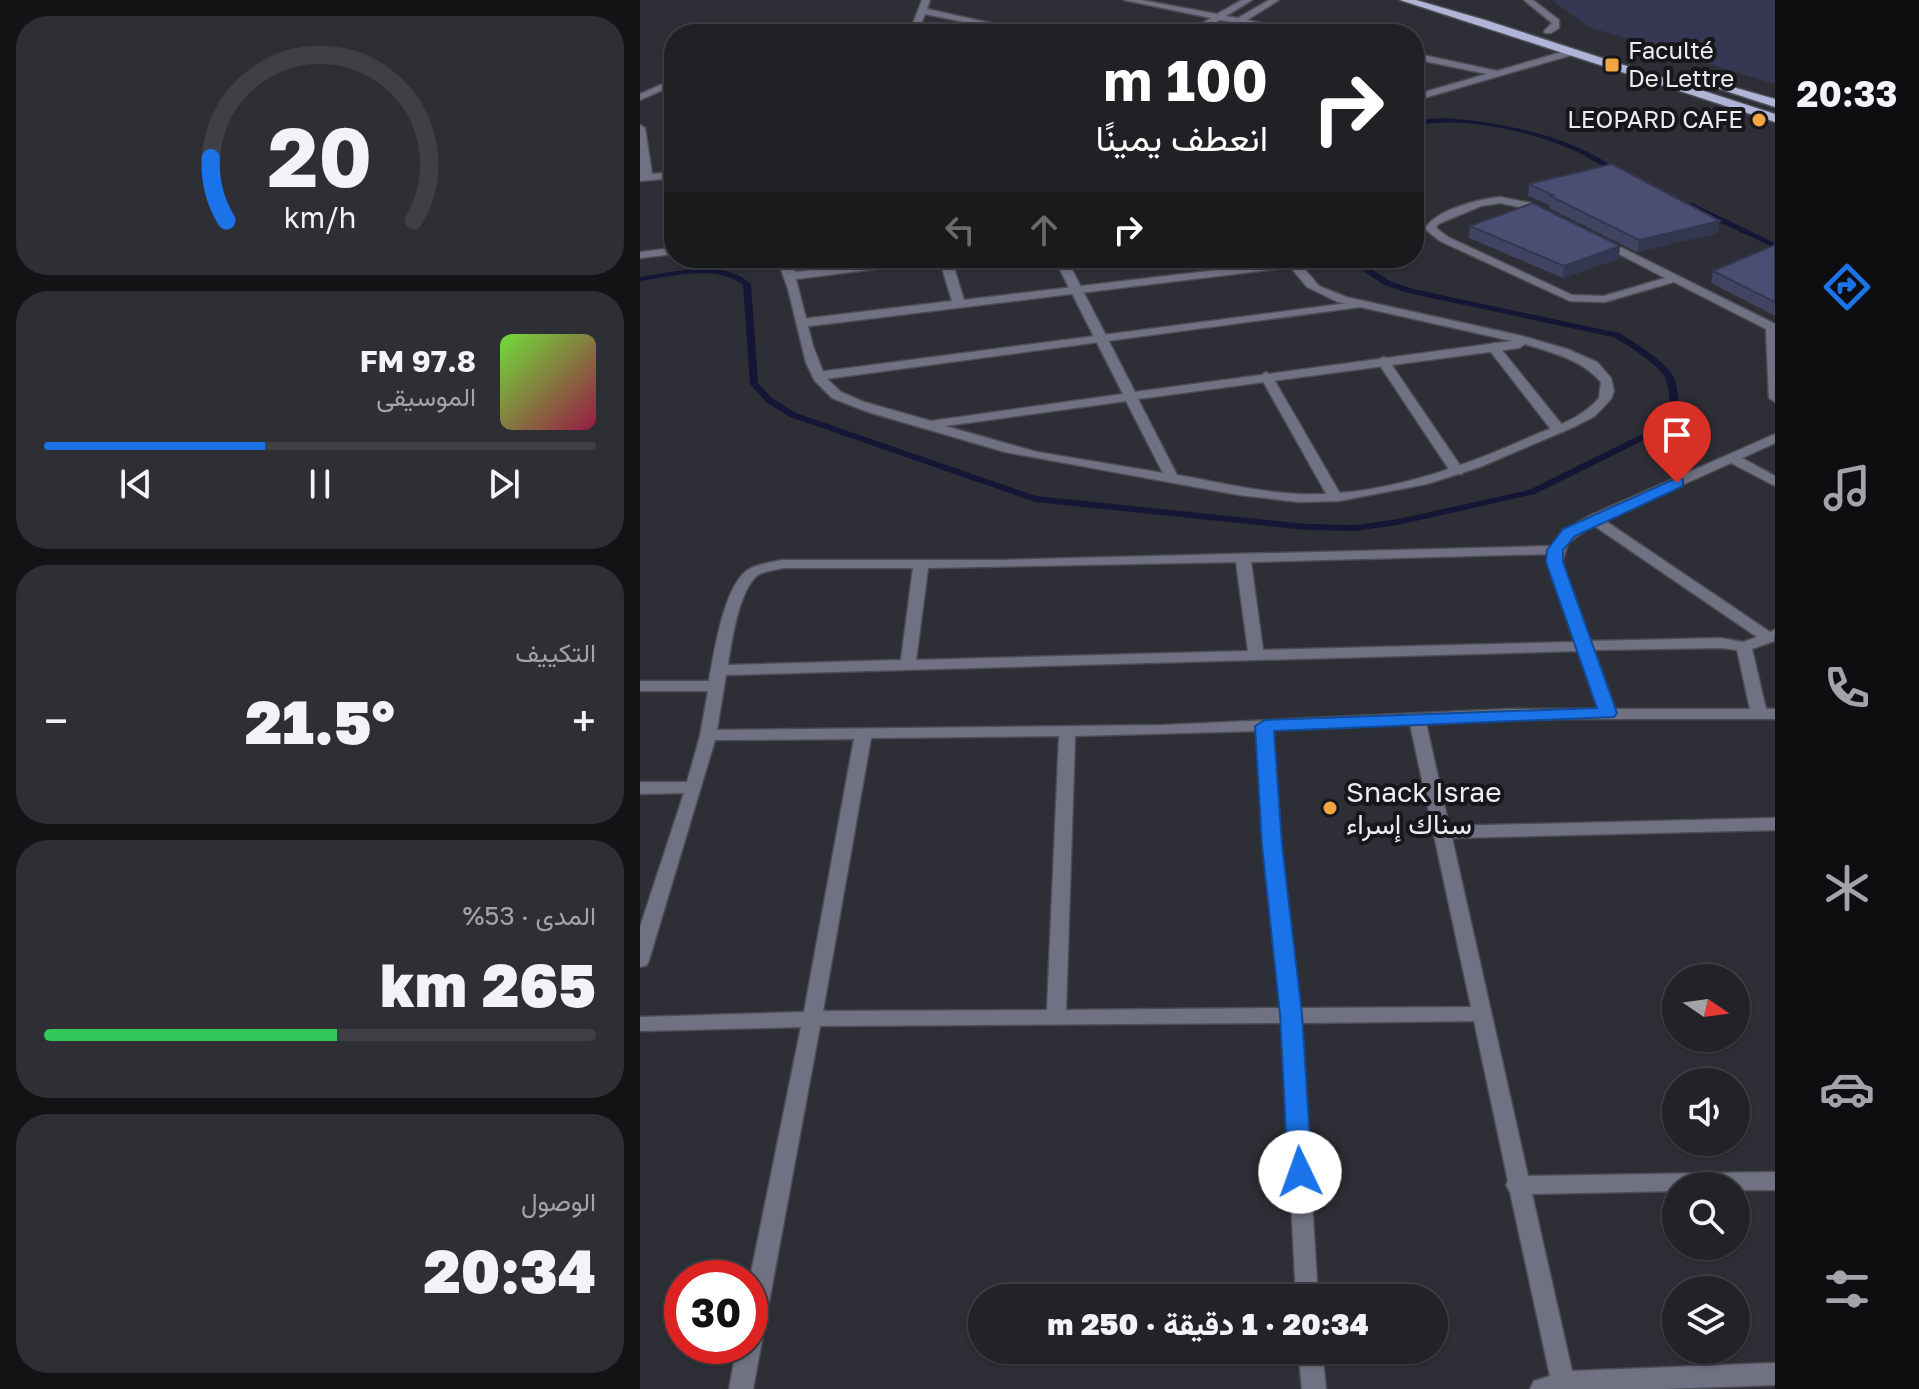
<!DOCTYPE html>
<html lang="ar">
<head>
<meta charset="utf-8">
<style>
  :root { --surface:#222328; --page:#2e2f34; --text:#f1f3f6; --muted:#a2a4a8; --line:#3f4045; --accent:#1a73e8 }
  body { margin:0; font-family:"Golos Text",Vazirmatn,sans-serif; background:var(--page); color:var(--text); direction:rtl; height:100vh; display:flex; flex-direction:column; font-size:30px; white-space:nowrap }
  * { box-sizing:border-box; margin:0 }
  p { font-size:26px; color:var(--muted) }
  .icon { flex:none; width:44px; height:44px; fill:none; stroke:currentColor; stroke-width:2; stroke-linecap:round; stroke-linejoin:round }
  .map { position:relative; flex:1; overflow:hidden; direction:ltr }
  .panel { display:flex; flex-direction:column; gap:16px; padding:16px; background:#131316; width:640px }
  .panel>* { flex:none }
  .top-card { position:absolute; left:24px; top:24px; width:760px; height:244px; border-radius:32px; box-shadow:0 2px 6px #0004,0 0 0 2px var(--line); direction:rtl; background:#202124; color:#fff; overflow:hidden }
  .needle { width:52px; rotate:103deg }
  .controls { position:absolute; left:1022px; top:964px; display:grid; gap:16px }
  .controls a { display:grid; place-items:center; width:88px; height:88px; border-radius:50%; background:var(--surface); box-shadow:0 2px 6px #0004,0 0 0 2px var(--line); font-size:40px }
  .speed { position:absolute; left:24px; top:1260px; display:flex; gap:16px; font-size:40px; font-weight:700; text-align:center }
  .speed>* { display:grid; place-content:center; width:104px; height:104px; border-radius:50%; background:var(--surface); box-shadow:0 2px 6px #0004,0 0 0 2px var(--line); line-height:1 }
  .speed .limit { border:12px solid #d22; background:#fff; color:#111 }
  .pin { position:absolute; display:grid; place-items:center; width:68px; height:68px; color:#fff; margin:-82px -34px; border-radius:50% 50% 50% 0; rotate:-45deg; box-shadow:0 0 8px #0007 }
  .pin .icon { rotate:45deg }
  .me { position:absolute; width:88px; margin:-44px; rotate:357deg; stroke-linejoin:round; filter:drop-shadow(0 0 6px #0008) }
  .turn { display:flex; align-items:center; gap:28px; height:168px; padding:0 24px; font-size:36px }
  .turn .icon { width:104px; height:104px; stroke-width:2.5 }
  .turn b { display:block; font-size:56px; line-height:68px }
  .lanes { display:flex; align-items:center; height:76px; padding:0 24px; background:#0003; justify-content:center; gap:40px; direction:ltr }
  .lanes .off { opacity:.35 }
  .big { font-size:60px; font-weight:800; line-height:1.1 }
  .panel .widget { flex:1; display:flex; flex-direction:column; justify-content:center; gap:12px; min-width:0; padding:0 28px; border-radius:32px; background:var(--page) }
  .panel .dial { align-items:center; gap:0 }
  .dial svg { height:208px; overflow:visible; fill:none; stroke:var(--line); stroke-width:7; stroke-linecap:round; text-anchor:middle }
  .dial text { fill:var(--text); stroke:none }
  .song { display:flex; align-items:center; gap:24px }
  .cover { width:96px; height:96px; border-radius:12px; background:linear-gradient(135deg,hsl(100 70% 55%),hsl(340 70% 35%)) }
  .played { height:8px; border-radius:4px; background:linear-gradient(90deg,var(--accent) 40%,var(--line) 40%) }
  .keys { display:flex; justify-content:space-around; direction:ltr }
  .heat { display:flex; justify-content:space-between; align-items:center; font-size:44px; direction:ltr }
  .charge { height:12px; border-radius:6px; background:linear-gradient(90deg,#34c759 53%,var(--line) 0) }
  .trip { position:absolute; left:328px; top:1284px; width:480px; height:80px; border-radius:40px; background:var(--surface); box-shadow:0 2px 6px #0004,0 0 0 2px var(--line); font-weight:800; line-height:80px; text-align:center; direction:rtl }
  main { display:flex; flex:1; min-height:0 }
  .menu { display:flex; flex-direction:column; width:144px; justify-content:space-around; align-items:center; background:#0e0e10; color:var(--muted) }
  .menu .icon { width:56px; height:56px }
  .menu .active { color:var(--accent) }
  .menu b { font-size:36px; color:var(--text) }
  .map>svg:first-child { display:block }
  .green { fill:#363853 }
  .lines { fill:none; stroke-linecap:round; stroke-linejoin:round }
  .stream { fill:#151635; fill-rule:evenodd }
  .service-casing { stroke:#4c4d54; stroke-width:3 }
  .minor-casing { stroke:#4c4d54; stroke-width:3 }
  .primary-casing { stroke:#4c4d54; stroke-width:3 }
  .service { fill:#707284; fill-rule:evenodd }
  .minor { fill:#707284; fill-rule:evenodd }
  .primary { fill:#b0b5d8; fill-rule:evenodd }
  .wall { fill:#404362 }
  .shaded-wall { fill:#343750 }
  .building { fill:#4a4e72; stroke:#343750; stroke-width:2 }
  .route { fill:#1a73e8; stroke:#114b97; stroke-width:2 }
  .poi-dot { fill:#f2a541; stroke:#17171b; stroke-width:3 }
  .labels { text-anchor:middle; stroke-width:8; stroke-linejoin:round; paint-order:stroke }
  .far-poi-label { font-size:24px; fill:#ebebf0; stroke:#17171b; text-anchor:start }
  .poi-label { font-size:28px; fill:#ebebf0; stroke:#17171b; text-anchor:start }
</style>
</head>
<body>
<main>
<nav class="menu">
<b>20:33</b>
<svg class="icon active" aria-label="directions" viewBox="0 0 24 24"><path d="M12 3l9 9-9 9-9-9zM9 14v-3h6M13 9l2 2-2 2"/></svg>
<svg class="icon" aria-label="music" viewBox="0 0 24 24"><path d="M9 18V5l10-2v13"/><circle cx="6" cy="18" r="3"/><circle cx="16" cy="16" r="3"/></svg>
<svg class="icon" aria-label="phone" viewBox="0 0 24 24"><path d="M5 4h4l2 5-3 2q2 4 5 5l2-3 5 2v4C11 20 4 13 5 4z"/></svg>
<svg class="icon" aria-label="climate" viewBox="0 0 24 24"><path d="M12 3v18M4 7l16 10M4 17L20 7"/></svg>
<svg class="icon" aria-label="car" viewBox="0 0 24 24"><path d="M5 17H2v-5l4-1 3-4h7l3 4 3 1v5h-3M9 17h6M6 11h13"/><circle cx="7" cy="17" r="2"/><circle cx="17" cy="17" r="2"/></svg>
<svg class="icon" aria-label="filters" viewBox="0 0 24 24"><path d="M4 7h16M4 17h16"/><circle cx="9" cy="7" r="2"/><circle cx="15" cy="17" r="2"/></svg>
</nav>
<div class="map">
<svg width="1135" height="1389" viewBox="0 0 1135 1389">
  <rect width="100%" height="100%" fill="#2e2f36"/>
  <!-- green -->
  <path class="green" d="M912,0h223v84l-186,-57z"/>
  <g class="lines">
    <!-- stream -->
    <g class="stream">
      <path d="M807,118c59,5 127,18 175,55l-5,1c-15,-8 -29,-17 -44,-24 -44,-19 -112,-35 -159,-24v-4l14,-3z"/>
      <path d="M1046,203h6l83,40v5l-89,-41z"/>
      <path d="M705,258h9l36,23 23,8 206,44c14,8 45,28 53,41 6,9 6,21 6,32l-20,27 -123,61 -137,31 -42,6 -49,-1 -272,-28 -245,-85 -24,-15 -16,-18 -7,-99c-28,-21 -71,-8 -103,-4v-4c34,-5 83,-19 111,7l7,99 14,15 24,15 240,83 271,28 49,1 42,-6 131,-29 123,-61 18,-23c-1,-11 -1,-24 -8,-33 -10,-12 -35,-29 -49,-36l-205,-44 -24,-8z"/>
    </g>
    <defs>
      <g id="service">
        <path d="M299,258h12l13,42 329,-39 6,3 -6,3 -491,60 -6,-4 6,-4 150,-18z"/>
        <path d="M716,302l6,3 -2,2 -542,73 -6,-4 6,-4z"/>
        <path d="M853,343l4,1 66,82v6h-10l-66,-85z"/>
        <path d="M743,357l4,1 77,113 -2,3h-10l-2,-3 -73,-110z"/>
        <path d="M626,372l6,4 70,121 -2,3 -5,1 -7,-4 -68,-121z"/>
      </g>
      <g id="minor">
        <path d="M282,0h8l-3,9 113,25h-17l-98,-20 -8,20h-8z"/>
        <path d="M484,0h17l76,14 25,-14h10l-26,16 12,2 31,-18h10l-32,20 65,14h-18l-53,-10 -17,10h-10l18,-12 -12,-2 -25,14h-10l26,-16z"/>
        <path d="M884,0h9l26,20v8l-8,5h-6l-1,-2 8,-8z"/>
        <path d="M932,49l3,1v4l-161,47v-6l73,-21 -73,-15v-6l83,18z"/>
        <path d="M34,79v6l-34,15v-6z"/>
        <path d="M0,125l5,3 7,46 22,-2v6l-34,3z"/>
        <path d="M860,197l31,6 19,10 -5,3 -21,-8 -24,-5 -19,3 -43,18 -2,4 12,9 124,58 32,1 61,-18 -67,-35v-4l4,-1 173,86v78l-6,-4 -3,-69 -92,-47 -69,20 -35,-1 -130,-60 -15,-12c10,-19 54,-30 75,-32z"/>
        <path d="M34,248v6l-34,4v-6z"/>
        <path d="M137,258h12l6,14 117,-14h33l-6,3 -143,18 17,67 12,31 16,15 23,10 67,19 192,-27 -69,-136h12l69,134 377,-51 -174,-39 -31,-15 -24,-29h12l24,28 27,11 176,39 45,13 30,13 14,16 3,13 -3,8 -16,17 -19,10 -96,41 -53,17 -88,17 -40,1 -60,-7 -234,-43 -137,-40 -36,-14 -17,-17 -9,-18 -18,-74zM885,344c28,9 56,15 76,38l-2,16c-17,21 -46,29 -69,39 -72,32 -151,60 -231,57 -41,-2 -81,-12 -122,-19l-39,-76 381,-51zM486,401l37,72 -126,-21 -92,-26z"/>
        <path d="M1135,434v9l-33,15 33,18v10l-44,-23 -127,57 166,112 5,-2 -1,11 -22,8 14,60h9v10h-266l-83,4 23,103 326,-8v12l-323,8 76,338 247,-4v18h-39v-4h-60v5l-144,3 40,177 203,-8v22l-111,4h-134l4,-8 16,-5 -40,-184 -4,-7 2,-4 -34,-160 -173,2 17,275h-22l-14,-275 -462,3 -67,363h-24l8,-43h13v-68l51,-251 -161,4v-14l164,-5 50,-273 -139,1 -66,220 -2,5 -7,2v-40l44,-134 -44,1v-12h47l13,-46 8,-45h-68v-10h69c5,-27 15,-100 42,-113 9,-4 21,-6 31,-8h219l551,-14 10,-14 27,-16zM953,525l164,112 -14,5 -22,-4 -131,3 -28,-79 6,-19zM909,554l-1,8 27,80 -312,8 -12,-88zM596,562l12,89 -332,9 12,-92zM143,568h130l-12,92 -173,5c3,-22 11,-76 30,-90 6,-4 18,-5 25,-7zM1081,648l16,2 13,59h-135l-21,-59zM938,651l20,58h-89l-345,16 -447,5 9,-55zM770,724l61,283 -171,1 -19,-163 -8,-115zM617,731l6,114 18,163 -215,2 9,-274zM419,736l-12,274 -224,1 48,-273z"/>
        <path d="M658,1350h24l4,39h-24z"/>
      </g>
      <g id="primary">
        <path d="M760,0h16l69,20 290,94v8z"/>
        <path d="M1043,73l92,26v8l-92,-30z"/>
      </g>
    </defs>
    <!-- service casing -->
    <use href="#service" class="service-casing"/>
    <!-- minor casing -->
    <use href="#minor" class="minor-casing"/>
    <!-- primary casing -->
    <use href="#primary" class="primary-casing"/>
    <!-- service -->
    <use href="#service" class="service"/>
    <!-- minor -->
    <use href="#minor" class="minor"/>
    <!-- primary -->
    <use href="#primary" class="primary"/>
  </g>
  <!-- wall -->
  <g class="wall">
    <path d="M889,184l189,49 -81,19 -88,-44v-3l-21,-9z"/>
    <path d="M830,226l149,33 -56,19 -94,-40z"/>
    <path d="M1135,245v71l-64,-33 2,-12z"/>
  </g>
  <!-- shaded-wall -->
  <g class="shaded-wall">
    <path d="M1080,221l-2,12 -81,19 2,-12z"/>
    <path d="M980,246l-1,13 -56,19 1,-12z"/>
    <path d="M194,258h19l-18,4z"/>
  </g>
  <!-- building -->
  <g class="building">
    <path d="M972,164l108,57 -81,19 -89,-44 3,-1 -24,-11z"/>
    <path d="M893,203l87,43 -56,20 -94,-40z"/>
    <path d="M1135,245v57l-62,-31z"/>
  </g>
  <!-- route -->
  <path class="route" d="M1037,478l6,1v7l-108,50 -12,14v12l54,151 -3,4 -340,14 8,114 20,169 10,158 -3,7 -9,3 -9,-3 -3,-7 -8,-158 -18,-169 -7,-119 10,-6 332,-12 -51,-146 1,-12 16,-21z"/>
  <!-- markers -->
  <g class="poi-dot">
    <rect x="964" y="57" width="16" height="16" rx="4"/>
    <circle cx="1119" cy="120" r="8"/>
    <circle cx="690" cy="808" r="8"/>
  </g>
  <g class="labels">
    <!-- far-poi labels -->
    <g class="far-poi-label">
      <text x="988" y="59">Faculté<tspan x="988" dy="28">De Lettre</tspan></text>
      <text x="1103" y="128" text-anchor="end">LEOPARD CAFE</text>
    </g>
    <!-- poi labels -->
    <g class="poi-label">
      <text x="706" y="802">Snack Israe<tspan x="706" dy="32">سناك إسراء</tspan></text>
    </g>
  </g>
</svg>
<div class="controls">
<a><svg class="needle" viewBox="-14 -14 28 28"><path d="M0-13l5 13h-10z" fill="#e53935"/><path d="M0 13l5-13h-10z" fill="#a2a4a8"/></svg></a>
<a><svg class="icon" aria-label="sound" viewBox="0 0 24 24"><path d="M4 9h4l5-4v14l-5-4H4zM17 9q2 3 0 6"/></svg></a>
<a><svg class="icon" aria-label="search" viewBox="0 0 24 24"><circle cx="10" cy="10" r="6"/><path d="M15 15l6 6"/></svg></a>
<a><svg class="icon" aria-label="layers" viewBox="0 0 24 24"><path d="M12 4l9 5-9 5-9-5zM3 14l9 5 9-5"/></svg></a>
</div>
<div class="speed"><div class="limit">30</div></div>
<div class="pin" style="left:1037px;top:483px;background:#d93025"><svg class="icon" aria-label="arrive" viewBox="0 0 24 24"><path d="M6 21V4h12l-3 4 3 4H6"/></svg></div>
<svg class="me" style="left:660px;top:1172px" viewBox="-20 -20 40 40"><circle r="19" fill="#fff"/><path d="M0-13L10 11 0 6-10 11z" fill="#1a73e8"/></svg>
<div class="trip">20:34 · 1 دقيقة · 250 m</div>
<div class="top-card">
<div class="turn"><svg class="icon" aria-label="right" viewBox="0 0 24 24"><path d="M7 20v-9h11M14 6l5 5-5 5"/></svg><div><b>100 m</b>انعطف يمينًا</div></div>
<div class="lanes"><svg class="icon off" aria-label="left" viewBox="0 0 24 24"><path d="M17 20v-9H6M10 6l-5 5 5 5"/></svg><svg class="icon off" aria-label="ahead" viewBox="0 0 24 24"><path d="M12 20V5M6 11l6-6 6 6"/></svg><svg class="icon" aria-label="right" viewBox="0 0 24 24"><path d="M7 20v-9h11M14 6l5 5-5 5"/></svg></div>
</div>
</div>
<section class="panel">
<div class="widget dial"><svg viewBox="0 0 100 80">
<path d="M14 69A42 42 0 1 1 86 69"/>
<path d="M14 69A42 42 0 0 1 8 45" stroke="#1a73e8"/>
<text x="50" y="56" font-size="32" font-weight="700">20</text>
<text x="50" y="72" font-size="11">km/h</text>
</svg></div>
<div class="widget">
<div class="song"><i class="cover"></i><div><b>97.8 FM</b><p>الموسيقى</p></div></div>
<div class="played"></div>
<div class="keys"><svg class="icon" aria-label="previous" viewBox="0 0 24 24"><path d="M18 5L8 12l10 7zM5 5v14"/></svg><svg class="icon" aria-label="pause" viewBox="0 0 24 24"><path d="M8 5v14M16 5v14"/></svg><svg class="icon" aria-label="next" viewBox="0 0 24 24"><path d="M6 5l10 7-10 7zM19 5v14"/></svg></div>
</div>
<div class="widget"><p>التكييف</p>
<div class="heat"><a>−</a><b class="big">21.5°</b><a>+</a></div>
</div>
<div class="widget"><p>المدى · 53%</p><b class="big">265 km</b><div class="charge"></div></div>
<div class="widget"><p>الوصول</p><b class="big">20:34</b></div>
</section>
</main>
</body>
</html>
